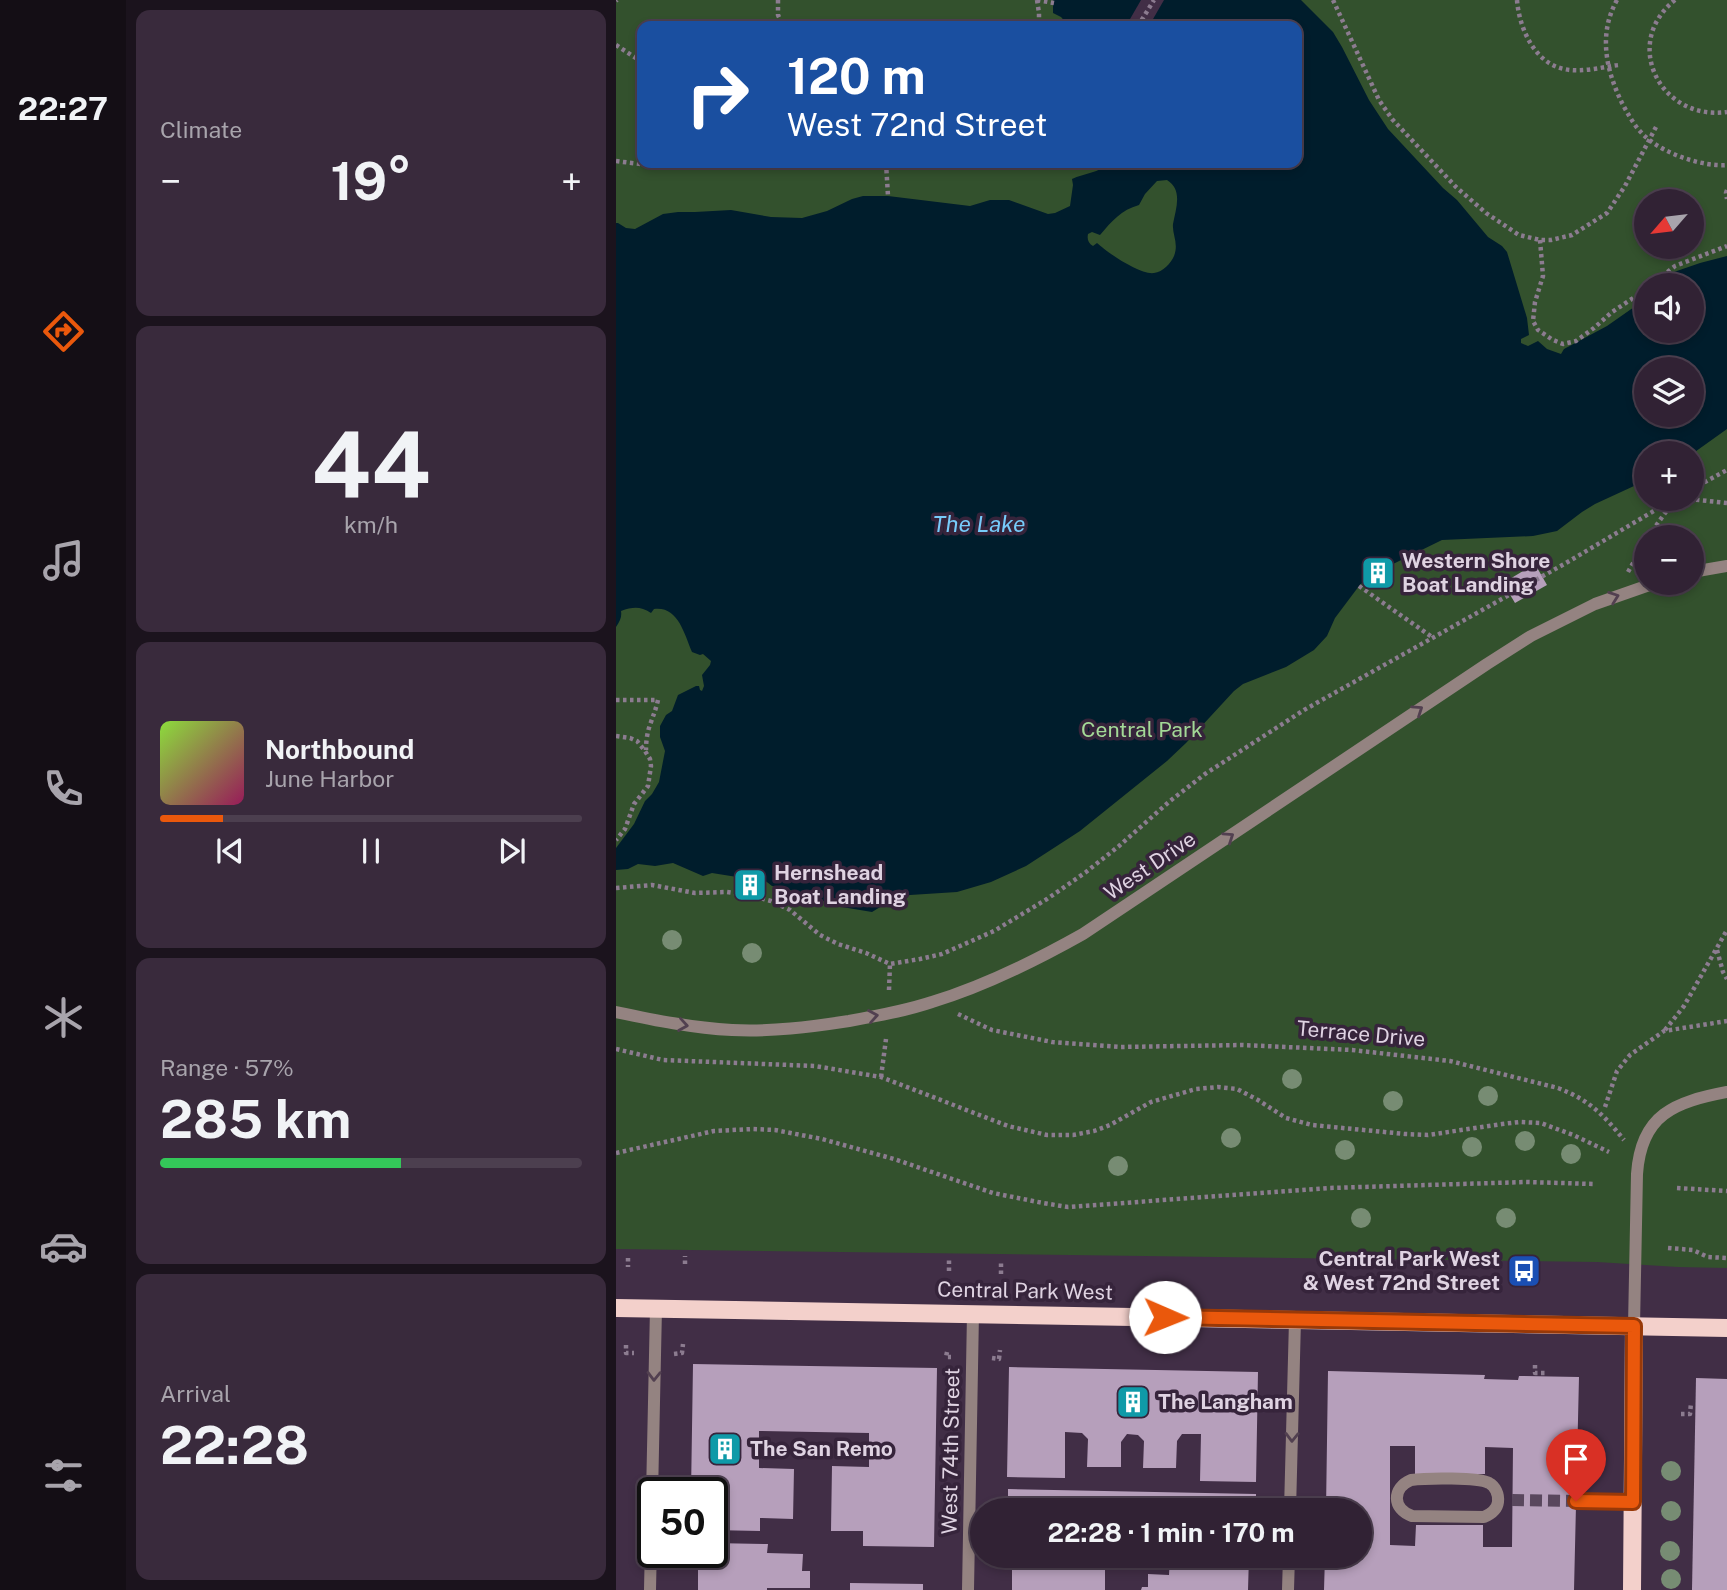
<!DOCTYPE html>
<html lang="en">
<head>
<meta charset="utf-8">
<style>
  :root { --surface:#312234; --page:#392a3c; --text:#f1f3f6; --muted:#a8a4ac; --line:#4c3f4f; --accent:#ea580c }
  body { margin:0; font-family:"Public Sans",sans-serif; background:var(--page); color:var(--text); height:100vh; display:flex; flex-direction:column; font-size:26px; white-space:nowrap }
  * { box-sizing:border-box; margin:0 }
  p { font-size:23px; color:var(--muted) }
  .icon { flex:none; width:38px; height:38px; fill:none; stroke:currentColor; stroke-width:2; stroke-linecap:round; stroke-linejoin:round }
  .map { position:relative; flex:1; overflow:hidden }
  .details { display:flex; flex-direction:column; gap:10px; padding:10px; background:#1b131d; width:490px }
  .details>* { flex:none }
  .hud { position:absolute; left:21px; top:21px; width:665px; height:147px; border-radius:14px; box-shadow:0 4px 10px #0003,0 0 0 2px var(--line); background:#1a4fa0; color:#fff; overflow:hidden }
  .needle { width:46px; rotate:242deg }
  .tools { position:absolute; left:1018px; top:189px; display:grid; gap:14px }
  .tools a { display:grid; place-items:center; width:70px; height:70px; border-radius:50%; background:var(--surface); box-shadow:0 4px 10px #0003,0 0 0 2px var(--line); font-size:35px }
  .speed { position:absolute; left:21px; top:1477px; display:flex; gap:14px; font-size:35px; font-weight:700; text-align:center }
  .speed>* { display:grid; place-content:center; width:91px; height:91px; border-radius:50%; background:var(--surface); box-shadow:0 4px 10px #0003,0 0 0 2px var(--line); line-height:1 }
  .speed .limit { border:4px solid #111; border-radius:10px; background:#fff; color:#111 }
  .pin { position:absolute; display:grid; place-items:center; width:60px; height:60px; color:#fff; margin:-72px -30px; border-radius:50% 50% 50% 0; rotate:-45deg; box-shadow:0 0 7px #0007 }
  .pin .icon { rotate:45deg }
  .me { position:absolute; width:77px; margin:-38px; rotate:91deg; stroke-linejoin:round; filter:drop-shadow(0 0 5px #0008) }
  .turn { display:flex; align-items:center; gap:24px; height:147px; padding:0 35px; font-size:32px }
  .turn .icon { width:91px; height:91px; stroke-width:2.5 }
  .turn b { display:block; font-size:49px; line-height:60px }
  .big { font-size:52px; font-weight:700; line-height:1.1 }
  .details .card { flex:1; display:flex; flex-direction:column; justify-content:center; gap:10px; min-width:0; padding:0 24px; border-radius:14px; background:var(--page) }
  .details .dial { align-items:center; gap:0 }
  .dial b { font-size:91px; line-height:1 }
  .song { display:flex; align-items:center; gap:21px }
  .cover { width:84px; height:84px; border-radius:10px; background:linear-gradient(135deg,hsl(90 70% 55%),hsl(330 70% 35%)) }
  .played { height:7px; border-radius:4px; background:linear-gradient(90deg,var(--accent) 15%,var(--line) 15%) }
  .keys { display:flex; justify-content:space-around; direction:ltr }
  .heat { display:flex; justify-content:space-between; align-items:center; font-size:38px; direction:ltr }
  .charge { height:10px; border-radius:5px; background:linear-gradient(90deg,#34c759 57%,var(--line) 0) }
  .trip { position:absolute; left:354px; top:1498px; width:402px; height:70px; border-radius:35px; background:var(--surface); box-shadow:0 4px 10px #0003,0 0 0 2px var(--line); font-weight:700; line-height:70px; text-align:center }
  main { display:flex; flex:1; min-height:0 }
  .menu { display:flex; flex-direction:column; width:126px; justify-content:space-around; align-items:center; background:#140e15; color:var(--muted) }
  .menu .icon { width:49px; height:49px }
  .menu .current { color:var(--accent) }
  .menu b { font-size:32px; color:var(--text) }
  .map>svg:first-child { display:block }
  .green { fill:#33512d; fill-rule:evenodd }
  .water { fill:#001d2c; fill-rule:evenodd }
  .pier { fill:#412e46 }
  .building { fill:#b69fbb; fill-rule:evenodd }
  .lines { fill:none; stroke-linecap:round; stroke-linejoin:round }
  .minor-tunnel { stroke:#59475d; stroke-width:12; stroke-dasharray:12 6; stroke-linecap:butt }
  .path { stroke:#8c7c90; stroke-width:4.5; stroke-dasharray:3.5 3.5; stroke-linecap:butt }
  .minor { stroke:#948381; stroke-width:12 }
  .major { stroke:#f3d0cb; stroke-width:18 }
  .tree { fill:#778c73 }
  .oneway { stroke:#524050 }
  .route-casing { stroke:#983908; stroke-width:18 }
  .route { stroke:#ea580c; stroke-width:12 }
  .labels { text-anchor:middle; stroke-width:7; stroke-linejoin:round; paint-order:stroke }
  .poi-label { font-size:21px; font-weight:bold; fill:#dfd3e2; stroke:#36243b; text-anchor:start }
  .park-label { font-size:21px; fill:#a3d997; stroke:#36243b }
  .street-label { font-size:21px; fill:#dfd3e2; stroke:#36243b }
  .water-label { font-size:23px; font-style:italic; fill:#77cbfa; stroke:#36243b }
</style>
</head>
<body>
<main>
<nav class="menu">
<b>22:27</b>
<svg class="icon current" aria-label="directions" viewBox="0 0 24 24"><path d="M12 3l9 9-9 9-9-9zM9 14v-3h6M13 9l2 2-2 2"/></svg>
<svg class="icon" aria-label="music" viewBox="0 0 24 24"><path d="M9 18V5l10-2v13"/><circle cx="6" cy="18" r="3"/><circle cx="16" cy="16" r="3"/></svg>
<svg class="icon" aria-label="phone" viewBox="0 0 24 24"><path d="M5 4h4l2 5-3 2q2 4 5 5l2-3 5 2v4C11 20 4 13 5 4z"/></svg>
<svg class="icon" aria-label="climate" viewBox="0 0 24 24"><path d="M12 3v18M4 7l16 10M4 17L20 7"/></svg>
<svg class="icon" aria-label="car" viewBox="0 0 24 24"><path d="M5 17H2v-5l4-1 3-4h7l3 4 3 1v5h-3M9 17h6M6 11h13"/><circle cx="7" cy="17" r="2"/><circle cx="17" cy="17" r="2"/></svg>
<svg class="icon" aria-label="filters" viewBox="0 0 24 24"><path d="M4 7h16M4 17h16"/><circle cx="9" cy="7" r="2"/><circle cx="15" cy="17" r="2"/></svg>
</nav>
<section class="details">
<div class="card"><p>Climate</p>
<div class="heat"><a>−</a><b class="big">19°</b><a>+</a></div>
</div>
<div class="card dial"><b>44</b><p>km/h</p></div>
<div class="card">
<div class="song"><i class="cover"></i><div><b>Northbound</b><p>June Harbor</p></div></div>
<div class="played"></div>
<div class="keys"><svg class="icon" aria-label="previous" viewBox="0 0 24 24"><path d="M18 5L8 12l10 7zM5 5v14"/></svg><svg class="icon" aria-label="pause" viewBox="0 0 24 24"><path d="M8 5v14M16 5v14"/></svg><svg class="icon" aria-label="next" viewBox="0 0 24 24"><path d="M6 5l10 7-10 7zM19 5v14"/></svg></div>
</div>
<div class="card"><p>Range · 57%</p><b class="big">285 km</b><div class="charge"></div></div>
<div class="card"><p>Arrival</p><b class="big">22:28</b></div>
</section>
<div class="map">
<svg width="1111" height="1590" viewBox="0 0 1111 1590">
  <rect width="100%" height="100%" fill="#412e46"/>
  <!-- green -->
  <path class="green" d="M0,0h1111v1268l-49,-1 -81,-5 -981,-13zM26,26h655v137h-655zM1031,201h45v46h-45zM1031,285h45v46h-45zM1031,369h45v46h-45zM1031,453h45v46h-45zM1031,537h45v46h-45z"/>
  <!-- water -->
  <path class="water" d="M437,0h248l32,32 9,15 27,53 19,29 55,59 14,12 31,37 14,9 5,6 20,66 2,17 -8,4v4l7,3 10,-5 9,8 14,5 3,-5 43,-23 40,-28v33h45v-46h-27l9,-13 26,-9 27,-7v173l-35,25 -45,-1v27l-52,24 -13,8 -25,19 -24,5 -91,4 -51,25 -26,15 -6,6 -24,32 -8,18 -13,14 -28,17 -43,17 -9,7 -48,52 -19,18 -87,70 -54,35 -35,16 -34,10 -47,3 -20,6 -18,11 -42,-7 -15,-9h-10l-10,-3 -8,-5 -15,-2 -9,-7 -19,-5 -7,3 -25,-4 -9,3 -30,-13 -18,3 -17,-2 -10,5 -12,1v-22l18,-24 11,-23 7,-7 7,-12 6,-31 -5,-14v-11l6,-11 6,-4 6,-16 18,-9h3l1,4 2,1 2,-5 -2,-11 8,-10 1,-4 -8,-7 -3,1 -8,-3c-8,-19 -14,-46 -38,-43l-3,4c-11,-7 -18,-6 -30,-2 1,6 -1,10 -5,16v-404h2l8,5 9,1 28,-15 15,-2h17l36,-2 40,7 31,1 25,-7 25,-12 11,-3h25l82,10 20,-6h19l39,14 7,-1 15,-7 3,-21 -1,-6c12,-6 28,-6 36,-16h189v-137h-228l-8,-9 -8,-4zM551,180c16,10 9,28 6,44 -1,11 6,19 1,32 -3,7 -11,16 -20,17 -14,2 -46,-20 -57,-30l-4,3c-5,-3 -6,-7 -5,-12l4,-2 8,3c12,-14 21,-25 39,-30l6,-11 12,-13zM1031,369h45v46h-45z"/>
  <!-- pier -->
  <path class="pier" d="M525,0h23l-15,26h-23z"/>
  <!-- building -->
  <g class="building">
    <path d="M767,558l11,11 -20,19 -11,-12z"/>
    <path d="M919,564l12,21 -32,18 -12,-20z"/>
    <path d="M126,876l20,4 -3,14 -21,-4z"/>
    <path d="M77,1364l244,4 -3,179 -71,-1v-15h-32l1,-65 37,1v-34l-110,-2v37l35,1 -1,50 -33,-1v13l-48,-1v-37h-21z"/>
    <path d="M393,1367l249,5 -2,110 -56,-1 1,-47h-19l-5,7 -1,27h-33l1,-27 -6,-6 -11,-1 -6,8v25h-34l1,-28 -6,-6 -17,-1v46l-58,-1z"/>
    <path d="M712,1371l157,4 -1,4 34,1 1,-4 60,1 -5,213h-250l1,-34h35v-46h-34zM774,1446h25v28h70v-27l28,1 -1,99h-29v-22h-67l-1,21 -25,-1z"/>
    <path d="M1080,1378l31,1v211h-35z"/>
    <path d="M392,1489l248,5v7l-4,5 -2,-1v5h-79v-4l-39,-1v3l-37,-1v3h-79v-7h-8z"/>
    <path d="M96,1543l56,1 -1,9 36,1 -1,17h8v17h-43v2h-69v-21h-9l1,-17h22z"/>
    <path d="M391,1556h98v34h-93v-24h-5z"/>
    <path d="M554,1556h79l-1,34h-107l1,-3h6v-13l21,1z"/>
    <path d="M234,1583l73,1v6h-73z"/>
  </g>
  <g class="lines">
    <!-- minor-tunnel -->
    <path class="minor-tunnel" d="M896,1500l64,1"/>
    <!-- path -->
    <g class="path">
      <path d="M162,0v15l5,11"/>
      <path d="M421,0l2,13v13"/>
      <path d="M421,0l17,3"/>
      <path d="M717,0l46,100 13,19 64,68 30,26 33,22 21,5h11l21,-5 35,-22 18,-27 31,-59"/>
      <path d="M901,0c2,27 17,63 47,69 17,4 38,-2 55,-4"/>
      <path d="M1001,0c-19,34 -11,70 5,103 7,13 14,26 25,35 18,16 56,29 80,27"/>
      <path d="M1059,0c-54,43 -15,121 52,112"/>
      <path d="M0,1l1,-1"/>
      <path d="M522,26l16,-26"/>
      <path d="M0,45l26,17"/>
      <path d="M0,161c45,6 91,10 137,2"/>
      <path d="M270,163l2,33"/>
      <path d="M1111,190l-1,3 1,6"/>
      <path d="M924,240l3,36 -8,26 -2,19 5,9 15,10 10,4 13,-3 18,-13 18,-16 35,-23"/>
      <path d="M1035,285l24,-19 52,-20"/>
      <path d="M1076,489l35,-19"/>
      <path d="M1073,499l38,4"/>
      <path d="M1032,537l27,-38"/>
      <path d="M1012,572l19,-33"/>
      <path d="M743,586l73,51"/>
      <path d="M0,700h42c-2,9 -5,16 -8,25 -3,8 -4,17 -4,25"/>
      <path d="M0,736l14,2 7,3 8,10 5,8 1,7 -3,20 -14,18 -9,25 -9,11"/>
      <path d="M0,888l36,-3 43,8 32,-1 22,3 22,6 19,9 30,25 18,9 28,9 24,11 30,-5 22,-5 52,-23 53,-32 39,-27 33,-26 51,-45 35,-27 99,-64 262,-147 108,-64"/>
      <path d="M1101,950l6,22 4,7"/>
      <path d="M273,990l1,-26"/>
      <path d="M342,1014l34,16 60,12 68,5 122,-2 110,5 98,11 108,27c31,12 45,26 66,52"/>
      <path d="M1049,1030l19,-24 43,-76"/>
      <path d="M0,1049l47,11 152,6 66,11 127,49 39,9h26l21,-4 16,-6 41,-23 45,-13 22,-2 19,2 21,11 28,18 26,7 93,9 23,1 74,-11 18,-2 21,1 32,12 36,17"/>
      <path d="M265,1077l5,-38"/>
      <path d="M989,1107l12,-36 13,-16 34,-24 63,-10"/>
      <path d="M0,1153l98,-22 39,-2 22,1 47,9 72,20 99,34 50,10 25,4 261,-19 197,-6 69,2"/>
      <path d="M1061,1188l50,3"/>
      <path d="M1052,1248l25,2 15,7 19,1"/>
      <path d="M12,1258v9"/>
      <path d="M69,1264v-8"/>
      <path d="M333,1271v-11"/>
      <path d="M385,1274v-12"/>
      <path d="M10,1345v8h8"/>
      <path d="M331,1352l-1,5h5"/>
      <path d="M58,1354l8,-1 1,-9"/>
      <path d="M376,1358l7,1 1,-9"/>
      <path d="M919,1365v8h10"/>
      <path d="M1065,1414h9l1,-11"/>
    </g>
    <!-- minor -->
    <g class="minor">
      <path d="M1076,572l35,-6"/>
      <path d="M0,1012c38,8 77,16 116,18 39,2 78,-3 117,-9 28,-5 56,-10 83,-19 53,-16 103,-41 151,-68l404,-270 44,-28 64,-32 60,-21"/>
      <path d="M1018,1326l3,-152c4,-60 38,-72 90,-82"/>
      <path d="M795,1480c14,-2 68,-3 78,3 6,3 10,11 9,19 -1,8 -7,12 -14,15l-72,-1c-20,-7 -20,-28 -1,-36z"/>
      <path d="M960,1501l57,1"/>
      <path d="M674,1510l5,-190"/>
      <path d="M34,1590l6,-282"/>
      <path d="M352,1590l5,-277"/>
      <path d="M672,1590l1,-34"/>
    </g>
    <!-- major -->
    <g class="major">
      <path d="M0,1308c370,5 741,14 1111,20"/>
      <path d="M1016,1590l2,-264"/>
    </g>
  </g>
  <!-- trees -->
  <g class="tree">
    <circle cx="56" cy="940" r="10"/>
    <circle cx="136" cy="953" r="10"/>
    <circle cx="676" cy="1079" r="10"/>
    <circle cx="872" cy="1096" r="10"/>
    <circle cx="777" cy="1101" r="10"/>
    <circle cx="615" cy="1138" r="10"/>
    <circle cx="909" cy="1141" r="10"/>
    <circle cx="856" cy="1147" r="10"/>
    <circle cx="729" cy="1150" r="10"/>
    <circle cx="955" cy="1154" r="10"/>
    <circle cx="502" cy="1166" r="10"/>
    <circle cx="745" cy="1218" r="10"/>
    <circle cx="890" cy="1218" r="10"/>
    <circle cx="1055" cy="1471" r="10"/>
    <circle cx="1055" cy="1511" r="10"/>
    <circle cx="1054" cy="1551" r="10"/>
    <circle cx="1055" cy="1579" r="10"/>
  </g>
  <!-- one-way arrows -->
  <defs><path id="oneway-chevron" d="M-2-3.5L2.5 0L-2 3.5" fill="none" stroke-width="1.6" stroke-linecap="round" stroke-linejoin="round" transform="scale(1.75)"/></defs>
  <g class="oneway">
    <use href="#oneway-chevron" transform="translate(998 597) rotate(-20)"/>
    <use href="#oneway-chevron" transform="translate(802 710) rotate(-34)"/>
    <use href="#oneway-chevron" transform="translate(613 837) rotate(-34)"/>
    <use href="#oneway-chevron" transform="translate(257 1016) rotate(-10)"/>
    <use href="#oneway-chevron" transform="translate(67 1025) rotate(9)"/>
    <use href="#oneway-chevron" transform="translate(38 1376) rotate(91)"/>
    <use href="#oneway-chevron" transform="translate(676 1437) rotate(91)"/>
  </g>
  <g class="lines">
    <defs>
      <path id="route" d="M549,1317l469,9 -1,176 -57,-1"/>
    </defs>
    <!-- route casing -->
    <use href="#route" class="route-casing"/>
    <!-- route -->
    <use href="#route" class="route"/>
  </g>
  <!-- icons -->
  <defs>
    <symbol id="building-square" viewBox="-11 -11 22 22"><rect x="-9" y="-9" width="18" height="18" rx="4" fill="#0f9aa8" stroke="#36243b"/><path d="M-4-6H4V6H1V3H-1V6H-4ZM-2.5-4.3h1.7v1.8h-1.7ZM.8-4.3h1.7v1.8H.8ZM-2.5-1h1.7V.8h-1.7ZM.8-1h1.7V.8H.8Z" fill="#fff"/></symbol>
    <symbol id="bus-square" viewBox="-11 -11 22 22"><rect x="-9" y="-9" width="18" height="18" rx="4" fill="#1a4fb4" stroke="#36243b"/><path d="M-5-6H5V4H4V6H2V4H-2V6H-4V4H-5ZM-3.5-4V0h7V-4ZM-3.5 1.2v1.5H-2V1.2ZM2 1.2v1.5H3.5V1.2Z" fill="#fff"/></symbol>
  </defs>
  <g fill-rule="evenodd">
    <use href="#building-square" x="743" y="554" width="38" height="38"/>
    <use href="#building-square" x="115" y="866" width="38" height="38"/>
    <use href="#bus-square" x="889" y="1252" width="38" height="38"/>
    <use href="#building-square" x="498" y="1383" width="38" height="38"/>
    <use href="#building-square" x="90" y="1430" width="38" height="38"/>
  </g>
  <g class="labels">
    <!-- poi labels -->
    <g class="poi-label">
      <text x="786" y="568">Western Shore<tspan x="786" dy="24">Boat Landing</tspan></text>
      <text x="158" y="880">Hernshead<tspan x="158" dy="24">Boat Landing</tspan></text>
      <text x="884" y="1266" text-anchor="end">Central Park West<tspan x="884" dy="24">&amp; West 72nd Street</tspan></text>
      <text x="542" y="1409">The Langham</text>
      <text x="134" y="1456">The San Remo</text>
    </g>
    <!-- park labels -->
    <g class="park-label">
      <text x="526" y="737">Central Park</text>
    </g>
    <!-- street labels -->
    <g class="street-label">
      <text transform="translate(534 866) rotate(-34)" y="7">West Drive</text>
      <text transform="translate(745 1034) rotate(5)" y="7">Terrace Drive</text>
      <text transform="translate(409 1291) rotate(1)" y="7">Central Park West</text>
      <text transform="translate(335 1451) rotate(-89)" y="7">West 74th Street</text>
    </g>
    <!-- water labels -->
    <g class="water-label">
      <text x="363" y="532">The Lake</text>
    </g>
  </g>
</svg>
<div class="tools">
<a><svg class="needle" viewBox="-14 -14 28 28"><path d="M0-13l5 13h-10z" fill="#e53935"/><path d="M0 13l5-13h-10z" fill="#a8a4ac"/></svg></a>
<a><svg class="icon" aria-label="sound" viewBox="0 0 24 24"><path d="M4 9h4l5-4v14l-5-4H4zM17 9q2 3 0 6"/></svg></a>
<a><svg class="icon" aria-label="layers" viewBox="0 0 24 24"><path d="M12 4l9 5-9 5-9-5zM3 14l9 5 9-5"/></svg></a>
<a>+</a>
<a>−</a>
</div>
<div class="speed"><div class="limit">50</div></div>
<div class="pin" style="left:960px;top:1501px;background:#d93025"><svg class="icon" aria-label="arrive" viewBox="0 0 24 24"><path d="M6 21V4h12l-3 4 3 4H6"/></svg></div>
<svg class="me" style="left:549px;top:1317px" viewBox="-20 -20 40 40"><circle r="19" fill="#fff"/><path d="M0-13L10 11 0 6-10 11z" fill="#ea580c"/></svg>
<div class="trip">22:28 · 1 min · 170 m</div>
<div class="hud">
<div class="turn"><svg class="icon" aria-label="right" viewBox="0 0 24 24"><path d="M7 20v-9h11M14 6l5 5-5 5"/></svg><div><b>120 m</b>West 72nd Street</div></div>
</div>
</div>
</main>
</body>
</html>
